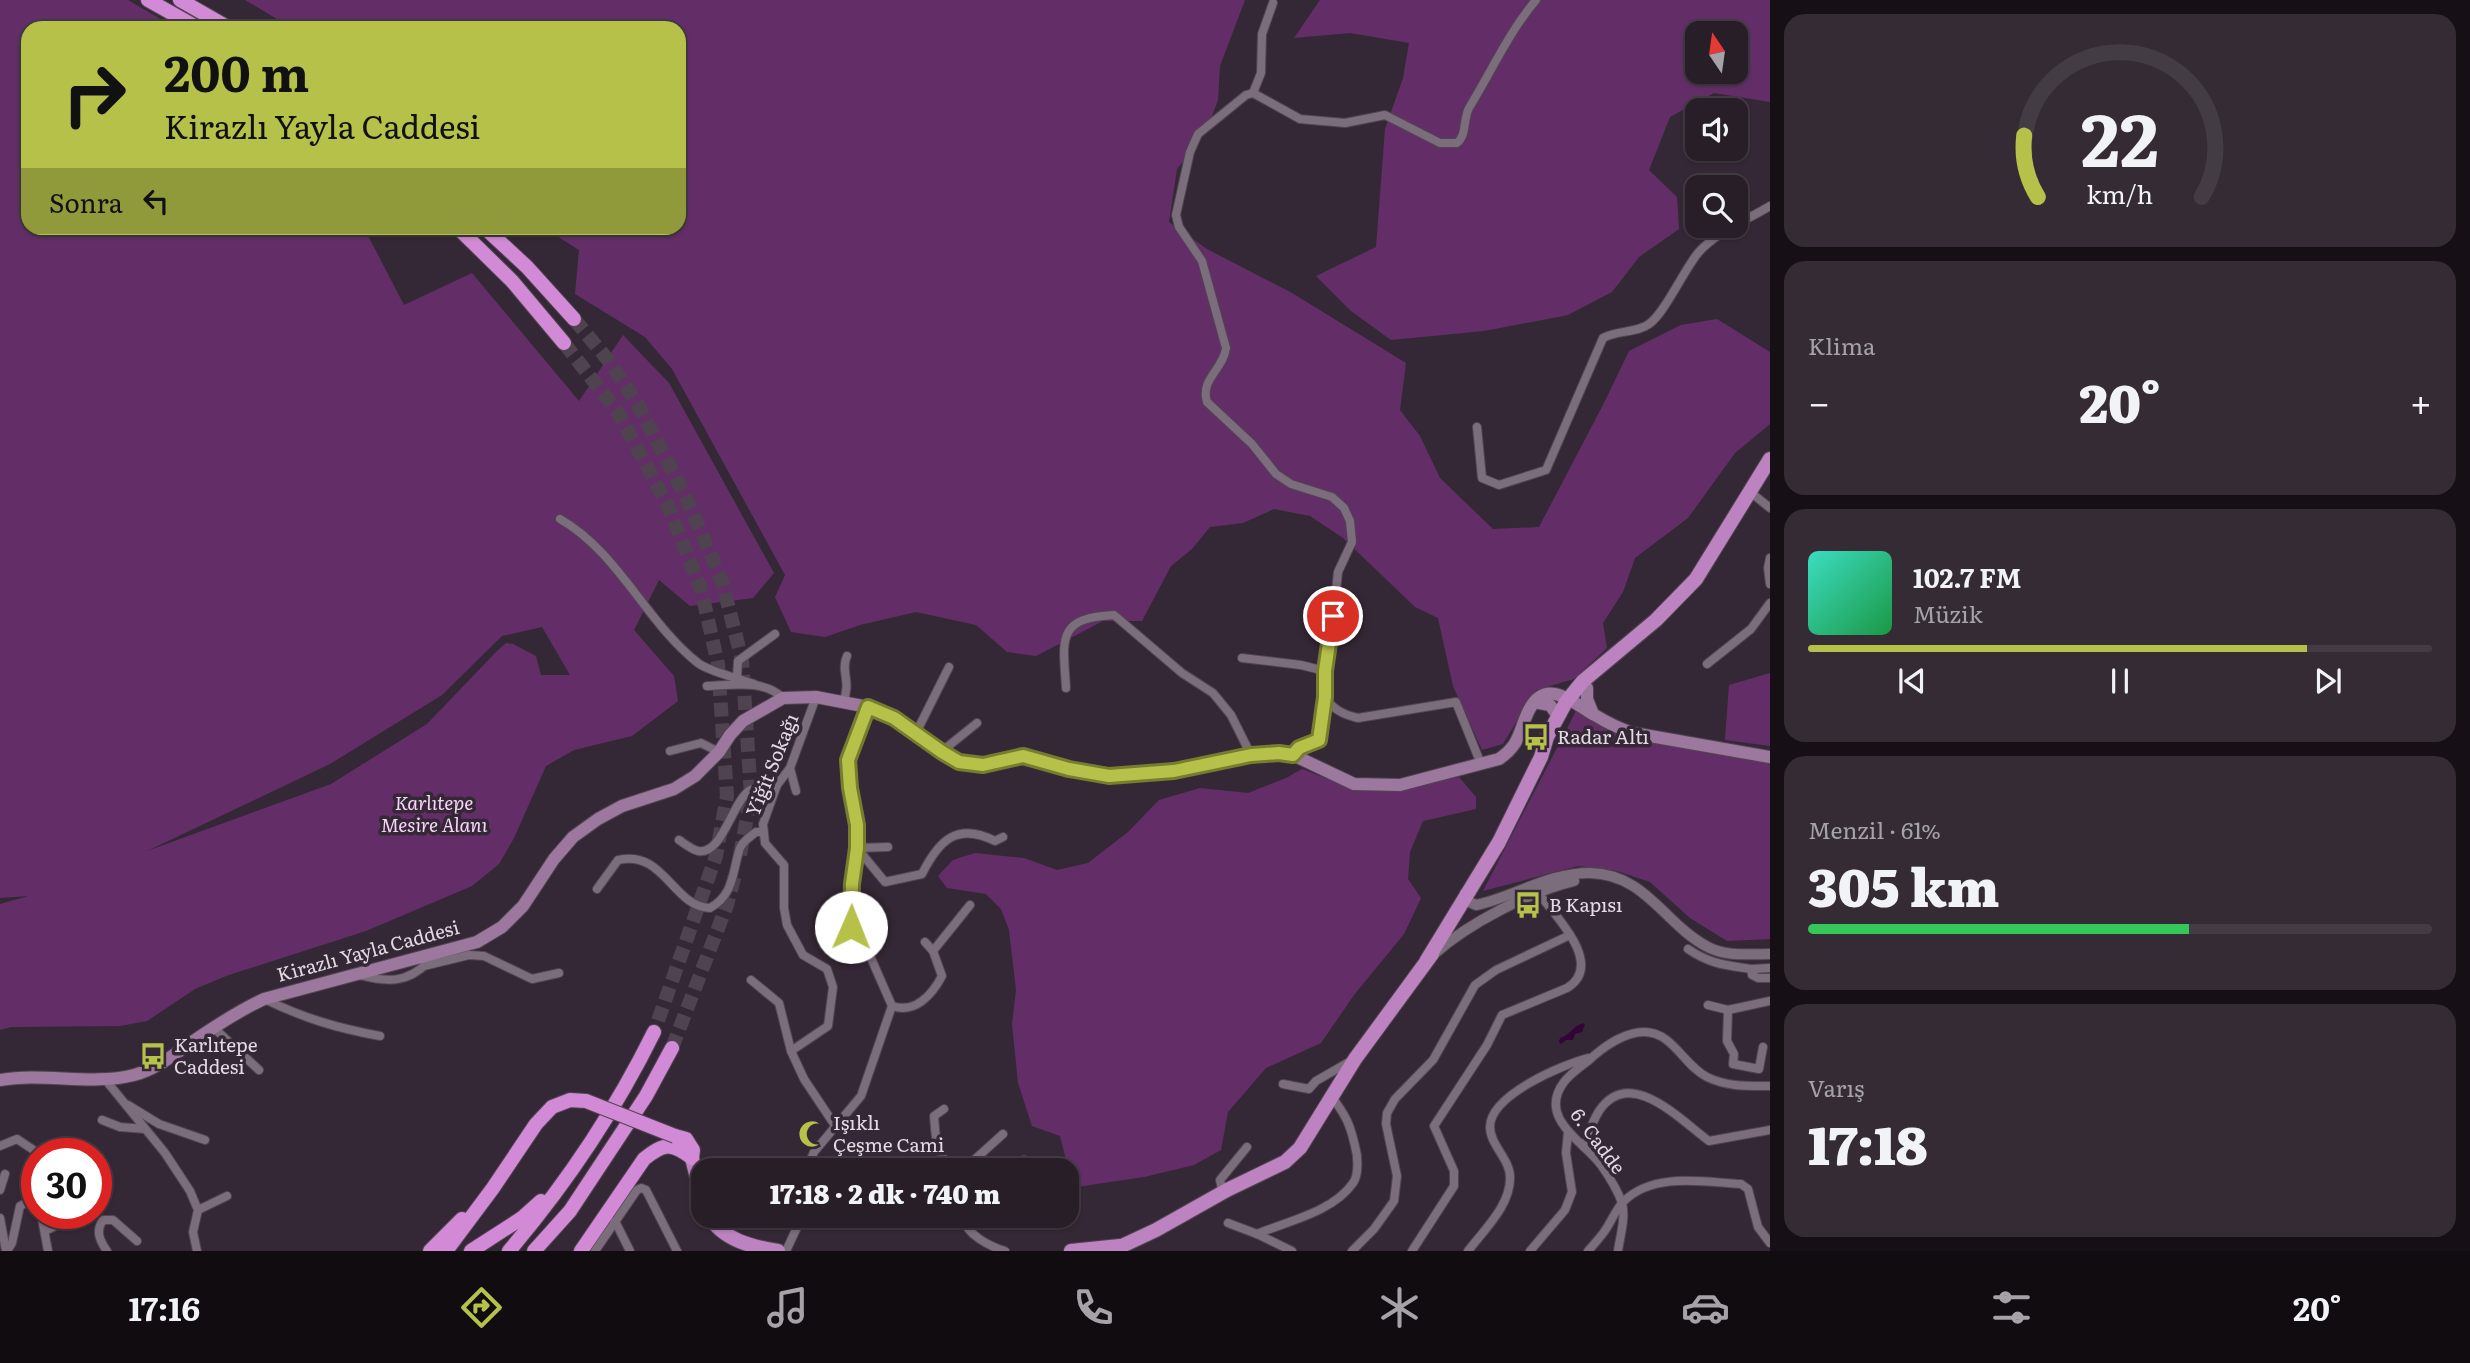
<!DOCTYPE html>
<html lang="tr">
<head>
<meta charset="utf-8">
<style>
  :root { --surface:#281e28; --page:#342b34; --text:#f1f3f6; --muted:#a5a2a8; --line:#443c45; --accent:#b6c149 }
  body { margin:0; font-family:Literata,serif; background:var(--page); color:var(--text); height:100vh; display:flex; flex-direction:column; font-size:26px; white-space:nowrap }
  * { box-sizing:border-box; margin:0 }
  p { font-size:23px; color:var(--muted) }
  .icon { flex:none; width:38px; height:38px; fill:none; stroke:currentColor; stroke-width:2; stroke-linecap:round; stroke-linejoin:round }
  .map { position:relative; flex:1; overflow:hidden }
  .sheet { display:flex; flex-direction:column; gap:14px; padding:14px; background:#161016; width:700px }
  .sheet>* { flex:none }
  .guide { position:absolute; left:21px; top:21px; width:665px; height:214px; border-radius:21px; box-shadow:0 2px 5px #0004,0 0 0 2px var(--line); background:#b6c149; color:#111; overflow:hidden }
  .needle { width:46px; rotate:347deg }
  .fabs { position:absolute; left:1685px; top:21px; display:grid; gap:14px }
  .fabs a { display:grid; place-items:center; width:63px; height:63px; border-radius:14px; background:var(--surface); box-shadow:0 2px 5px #0004,0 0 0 2px var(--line); font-size:35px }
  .speed { position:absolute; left:21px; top:1138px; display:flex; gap:14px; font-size:35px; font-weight:700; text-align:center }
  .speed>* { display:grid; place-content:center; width:91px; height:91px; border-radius:50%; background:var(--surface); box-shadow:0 2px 5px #0004,0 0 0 2px var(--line); line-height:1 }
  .speed .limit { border:10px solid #d22; background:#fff; color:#111 }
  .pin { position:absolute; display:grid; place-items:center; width:60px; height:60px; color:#fff; margin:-30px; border:4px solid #fff; border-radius:50%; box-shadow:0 2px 7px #0007 }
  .me { position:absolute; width:77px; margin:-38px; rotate:1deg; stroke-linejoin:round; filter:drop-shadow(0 0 5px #0008) }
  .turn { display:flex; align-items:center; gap:24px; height:147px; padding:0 28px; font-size:32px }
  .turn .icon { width:91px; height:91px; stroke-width:2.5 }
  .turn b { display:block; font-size:49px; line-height:60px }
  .then { display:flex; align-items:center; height:66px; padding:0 28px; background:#0003; gap:14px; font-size:26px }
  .big { font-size:52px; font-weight:800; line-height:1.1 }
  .sheet .tile { flex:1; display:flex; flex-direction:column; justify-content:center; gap:10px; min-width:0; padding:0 24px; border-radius:21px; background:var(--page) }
  .sheet .dial { align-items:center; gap:0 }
  .dial svg { height:182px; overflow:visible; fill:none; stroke:var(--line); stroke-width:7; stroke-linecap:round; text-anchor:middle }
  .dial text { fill:var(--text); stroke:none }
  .song { display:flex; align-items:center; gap:21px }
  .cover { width:84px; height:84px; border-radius:10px; background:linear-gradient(135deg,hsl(170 70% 55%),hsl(140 70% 35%)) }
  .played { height:7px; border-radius:4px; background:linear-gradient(90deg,var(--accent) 80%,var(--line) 80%) }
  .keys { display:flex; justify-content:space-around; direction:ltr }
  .heat { display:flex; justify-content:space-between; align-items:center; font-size:38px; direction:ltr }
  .charge { height:10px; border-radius:5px; background:linear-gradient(90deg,#34c759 61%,var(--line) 0) }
  .trip { position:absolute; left:691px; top:1158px; width:388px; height:70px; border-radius:21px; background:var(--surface); box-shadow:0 2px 5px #0004,0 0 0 2px var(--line); font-weight:800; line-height:70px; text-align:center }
  .tabs { display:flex; height:112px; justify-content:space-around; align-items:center; background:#100c10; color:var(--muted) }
  .tabs .icon { width:49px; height:49px }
  .tabs .active { color:var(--accent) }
  .tabs b { font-size:32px; color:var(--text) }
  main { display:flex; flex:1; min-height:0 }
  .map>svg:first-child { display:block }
  .green { fill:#632e68; fill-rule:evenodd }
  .water { fill:#330536 }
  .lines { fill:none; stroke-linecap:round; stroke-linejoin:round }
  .trunk-tunnel { stroke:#4f4350; stroke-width:14; stroke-dasharray:14 7; stroke-linecap:butt }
  .minor-casing { stroke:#504550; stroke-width:10 }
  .tertiary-casing { stroke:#504550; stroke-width:12 }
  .secondary-casing { stroke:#504550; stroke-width:14 }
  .primary-casing { stroke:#504550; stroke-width:16 }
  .trunk-casing { stroke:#504550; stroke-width:16 }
  .minor { stroke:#7c6d7c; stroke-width:8 }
  .tertiary { stroke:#7c6d7c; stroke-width:10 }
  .secondary { stroke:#9c789e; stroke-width:12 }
  .primary { stroke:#bc83c0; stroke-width:14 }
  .trunk { stroke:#d28ad6; stroke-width:14 }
  .trunk-bridge-casing { stroke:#504550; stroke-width:16; stroke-linecap:butt }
  .trunk-bridge { stroke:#d28ad6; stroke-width:14 }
  .route-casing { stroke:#767d2f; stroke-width:18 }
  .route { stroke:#b6c149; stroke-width:12 }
  .labels { text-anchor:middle; stroke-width:7; stroke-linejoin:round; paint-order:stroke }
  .poi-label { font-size:19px; fill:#e3dae3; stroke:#352836; text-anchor:start }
  .street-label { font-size:19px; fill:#e3dae3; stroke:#352836 }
  .park-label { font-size:19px; font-style:italic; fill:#f7d4f8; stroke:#352836 }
</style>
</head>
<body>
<main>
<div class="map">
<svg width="1770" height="1251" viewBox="0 0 1770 1251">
  <rect width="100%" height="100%" fill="#352836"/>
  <!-- green -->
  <g class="green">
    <path d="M0,0h128l48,28h-148v200h336l40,77 68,-32 107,128 44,-66 46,48 105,190 -21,25 -63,8 -31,-26 -25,50 40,46 4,25 -46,35 -58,14 -28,16 -32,72 -15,26 -27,22 -106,45 -140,45 -31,13 -48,32 -27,5 -109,1 -11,3v-126l28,-8 -28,2zM542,627l28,48h-29l-5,-19 -23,-12 -7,-1 -9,8 -70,73 -96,60 -184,67 183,-87 112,-69 60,-59z"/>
    <path d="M245,0h1000l-25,66 -2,34 -13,34 -28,35 -8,53 38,27 85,44 114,70 -6,47 20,26 20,42 53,51 46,-2 65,-124 25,-52 52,-26 36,-6 53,33v72l-35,29 -47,65 -53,40 -12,34 -20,31 4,25 -33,31 -38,11 -33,54 -21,6 -29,-64 -15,-68 -23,-11 -72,-69 -33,-22 -36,-7 -31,14 -33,4 -18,22 -21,17 -29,55h-39l-67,35 -29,-4 -31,-27 -60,-13 -56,13 -35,12 -34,-5 -16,-35 10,-22 -113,-206 -27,-32 -70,-43 4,-44 -35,-22h135v-200h-387z"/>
    <path d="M1320,0h450v102l-56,-9 -44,24 -21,53 28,27 2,32 -40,28 -27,35 -44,23 -84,16 -93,9 -40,-29 -35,-35 60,-29 9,-118 18,-51 6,-35 -59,-10 -56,5zM1698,33h38v39h-38z"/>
    <path d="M1770,673v73l-45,-6 4,-55z"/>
    <path d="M1576,711l59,27 135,19v182l-43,2 -37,-23 -40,-36 -33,-11 -39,-5 -95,25z"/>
    <path d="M1302,769l47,18 44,3 66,-13 17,20v12l-53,12 -13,31 -2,27 13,19 -17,36 -50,61 -33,48 -55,25 -38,44 -7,38 -27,15 -50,12 -74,11 -2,-3v-14h-9l6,-15 -5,-20 -28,-10 -14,-43 -6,-59 4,-34 -7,-60 -8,-21 -15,-15 -39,-6 -9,-12 15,-16 22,-7 49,5 33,12 31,-7 40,-31 31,-32 41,-12 48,5 38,-15z"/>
  </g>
  <!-- water -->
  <path class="water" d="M1583,1023l2,2 -3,7 -7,2 -2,6h-7l-5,4 -2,-2 1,-4c9,-2 13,-12 23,-15z"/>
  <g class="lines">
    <!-- trunk-tunnel -->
    <g class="trunk-tunnel">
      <path d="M574,319l34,41 29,43 48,92 37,86 20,79 9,135 -11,60"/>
      <path d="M564,343l55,71 49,92 33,83 17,75 9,132 -11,60 -62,176"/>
      <path d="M672,1048l55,-143 8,-30"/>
    </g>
    <defs>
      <g id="minor">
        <path d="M1253,93l8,-20 1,-39 11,-31"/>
        <path d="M1477,427l5,51 17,7 47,-15 57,-132c14,-8 34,-5 46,-14 15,-10 35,-54 49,-71 18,-21 49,-33 72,-47"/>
        <path d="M1749,491l21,17"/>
        <path d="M560,519c58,33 86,103 138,144 12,9 40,15 56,21"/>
        <path d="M1770,558l-2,10 2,16"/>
        <path d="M1242,658l59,7 24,6"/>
        <path d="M1707,664l44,-35 19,-26"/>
        <path d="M737,677l1,-16 37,-27"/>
        <path d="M707,686c26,-1 56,-7 76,12"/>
        <path d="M1066,688c-3,-49 -10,-70 48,-73l68,58 31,20 18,22 20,40"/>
        <path d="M816,697l-26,71 -13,17 -14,39 2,19 19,22v43l3,17 16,30 24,14 6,18 -5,39 -37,25 13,28 32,48"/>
        <path d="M1325,697c7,12 19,18 33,21l98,-16 25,62"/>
        <path d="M843,702c9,-21 -3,-30 4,-46"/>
        <path d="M916,733l33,-66"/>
        <path d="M670,751l31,-8 18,9"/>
        <path d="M941,752l36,-29"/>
        <path d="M1293,755l6,-7 20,-8 6,-43v-26l5,-22 8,-77 14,-30 -2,-21 -6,-13 -12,-11 -41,-13 -15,-10 -24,-30 -45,-42c-7,-23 16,-32 19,-54l-24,-87 -23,-34 -3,-12 14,-63 8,-18 48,-39 7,-2 47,26 45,4 40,-8 55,28h17c10,-8 6,-24 12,-35 22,-36 40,-76 67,-108"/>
        <path d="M790,768l6,23"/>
        <path d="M679,840c6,4 12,9 19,11 24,5 34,-49 52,-61 7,-4 19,-3 27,-5"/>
        <path d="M857,848l28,34 37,-8c17,-34 35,-52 73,-33l8,-4"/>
        <path d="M857,848l31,-1"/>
        <path d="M597,889l21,-29c46,-11 55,47 92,48 25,-14 22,-37 30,-60 3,-7 10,-11 16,-16h7"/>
        <path d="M1688,949c22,15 37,16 63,20"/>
        <path d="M933,951l37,-46"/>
        <path d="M424,966l45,-11 15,1 48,23 27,-6"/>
        <path d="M1770,968l-19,1 1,6 6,3h12"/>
        <path d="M359,975c27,7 48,9 69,-13"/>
        <path d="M751,980l28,23 12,48"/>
        <path d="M264,999c40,19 72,29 116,37"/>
        <path d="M1708,1005l20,5 42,-9"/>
        <path d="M892,1006c23,8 40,-11 50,-30l-9,-25 -8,-9"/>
        <path d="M1728,1010l-1,31 7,13 -1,10 26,5 4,-22"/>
        <path d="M214,1028l45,42"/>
        <path d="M104,1078l61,75 25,38 8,19 -5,22 4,19"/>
        <path d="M1283,1084l26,5 7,-8 33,-19"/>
        <path d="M128,1105l31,19 46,16"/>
        <path d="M944,1109l-10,7c2,23 1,41 22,55"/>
        <path d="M102,1120l18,7 25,2"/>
        <path d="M0,1146l17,-7 21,14"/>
        <path d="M1584,1147c4,-12 8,-25 15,-36 31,-46 81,9 110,30l61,-11"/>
        <path d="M806,1171l8,-19 47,-56 31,-90 -21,-48 -20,-31 1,-43 5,-36v-23l-7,-37 -2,-28 20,-53"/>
        <path d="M962,1171l41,-37"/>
        <path d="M1010,1171l14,-11"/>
        <path d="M0,1190l5,-16"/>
        <path d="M1223,1193l-3,-13 27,-33"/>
        <path d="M198,1210l29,-14"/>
        <path d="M41,1213l7,38"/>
        <path d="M967,1216l-4,2c4,17 26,28 42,33"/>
        <path d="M0,1218l6,33"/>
        <path d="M615,1221l15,30"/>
        <path d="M1228,1223l29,11 35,17"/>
        <path d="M45,1231l25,-12 4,-6"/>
        <path d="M1257,1234c31,-13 76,-22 96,-51 6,-8 5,-27 2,-37 -5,-22 -9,-30 -23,-49"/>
        <path d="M7,1251l5,-8 8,-37 6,-3 11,5"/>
        <path d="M107,1251c-7,-10 -12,-20 -4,-31h10l24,21"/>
        <path d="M595,1251l42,-61 4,-2 5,2 31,61"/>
        <path d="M786,1251l14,-30 -1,-5"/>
        <path d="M1352,1251l22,-22 20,-28 3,-25 -11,-52 1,-11 8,-14 38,-39 42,-75 21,-15 74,-35"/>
        <path d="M1412,1251l42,-65v-15l-20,-45 53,-81 15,-30 65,-27c38,-23 -11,-72 -29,-95"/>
        <path d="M1468,1251c16,-21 43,-46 42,-74 0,-18 -20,-32 -20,-50 0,-32 72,-62 98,-69"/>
        <path d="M1530,1251l35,-41 7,-18 -6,-39 2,-21"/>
        <path d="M1588,1251c6,-7 13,-14 18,-22 6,-9 10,-20 18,-28 30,-29 79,-19 117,-17l7,5 10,38 12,16"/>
        <path d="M1618,1251c2,-15 8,-33 4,-48 -4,-12 -14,-28 -21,-38 -18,-24 -64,-47 -37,-83 6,-8 16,-15 24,-21 14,-13 36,-29 56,-29 29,0 39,33 63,45 20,10 42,9 63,9"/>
      </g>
      <g id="tertiary">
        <path d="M1465,893l2,8 9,4c39,-8 71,-32 114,-32 55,1 74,50 116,73 19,11 43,8 64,8"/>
        <path d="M1434,954c35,-31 95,-62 140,-73"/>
      </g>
      <g id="secondary">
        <path d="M1587,688v11l6,15"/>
        <path d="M1539,703l11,2 8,11"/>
        <path d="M0,1080c44,-8 91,6 134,-5 23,-6 42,-22 61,-35 22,-15 45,-30 69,-41l213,-57 25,-15 21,-21 31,-47 19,-22 25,-18 24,-13 52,-17 21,-13 24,-24 11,-17 13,-14 40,-23 33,-1 52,10 26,11 65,44 24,3 39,-9 47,13 40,7 65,-5 77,-16 28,-2 14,2 61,29 46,1 99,-26c22,-15 19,-27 30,-49 17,-33 43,-8 64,4 13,8 26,15 40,19l137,24"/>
      </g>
      <g id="primary">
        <path d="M1427,960l72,-118 42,-85 6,-20 19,-35 17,-21 73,-61 40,-41 74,-120"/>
        <path d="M692,1158l12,48"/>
        <path d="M709,1216c14,24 43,31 69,35"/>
        <path d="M1071,1251l49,-5"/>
        <path d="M1111,1251l45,-21 71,-40 58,-28 15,-14 55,-89 77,-105"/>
      </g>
      <g id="trunk">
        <path d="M148,0l50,28"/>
        <path d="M180,0l49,28"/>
        <path d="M458,228l54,53 52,62"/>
        <path d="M485,228l42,39 47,52"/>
        <path d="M675,1136l11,3 7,11 -1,8"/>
        <path d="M430,1251l32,-32"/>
        <path d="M446,1251l47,-63 43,-64 16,-17 18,-7 16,1"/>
        <path d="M471,1251l51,-33 19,-17"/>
        <path d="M509,1251c57,-67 106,-140 145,-219"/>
        <path d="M534,1251l36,-40 76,-115 26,-48"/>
        <path d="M581,1251l63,-92c20,-16 27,-17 48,-1"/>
      </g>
    </defs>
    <!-- minor casing -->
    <use href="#minor" class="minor-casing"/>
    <!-- tertiary casing -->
    <use href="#tertiary" class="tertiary-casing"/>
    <!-- secondary casing -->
    <use href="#secondary" class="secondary-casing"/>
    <!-- primary casing -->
    <use href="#primary" class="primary-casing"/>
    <!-- trunk casing -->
    <use href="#trunk" class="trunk-casing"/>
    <!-- minor -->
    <use href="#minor" class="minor"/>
    <!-- tertiary -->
    <use href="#tertiary" class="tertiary"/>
    <!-- secondary -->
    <use href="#secondary" class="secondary"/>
    <!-- primary -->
    <use href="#primary" class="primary"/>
    <!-- trunk -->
    <use href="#trunk" class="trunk"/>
    <defs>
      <path id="trunk-bridge" d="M586,1101l89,35"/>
    </defs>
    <!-- trunk-bridge casing -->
    <use href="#trunk-bridge" class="trunk-bridge-casing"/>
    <!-- trunk-bridge -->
    <use href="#trunk-bridge" class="trunk-bridge"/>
  </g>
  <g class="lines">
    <defs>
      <path id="route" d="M851,927l1,-43 5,-36v-23l-7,-37 -2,-28 20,-53 26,11 48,34 17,10 24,3 40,-9 46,13 40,7 65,-5 77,-16 28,-2 14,2 6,-7 20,-8 6,-43v-26l8,-55"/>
    </defs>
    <!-- route casing -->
    <use href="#route" class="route-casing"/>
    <!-- route -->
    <use href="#route" class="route"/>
  </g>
  <!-- icons -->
  <defs>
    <symbol id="bus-bare" viewBox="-9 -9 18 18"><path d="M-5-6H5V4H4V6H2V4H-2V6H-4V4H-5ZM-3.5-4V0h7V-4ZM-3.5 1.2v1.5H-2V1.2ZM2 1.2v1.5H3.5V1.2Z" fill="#b6c149" stroke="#352836" stroke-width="2.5" paint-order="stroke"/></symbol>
    <symbol id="mosque-bare" viewBox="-9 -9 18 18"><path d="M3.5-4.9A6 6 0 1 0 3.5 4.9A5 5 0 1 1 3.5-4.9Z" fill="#b6c149" stroke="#352836" stroke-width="2.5" paint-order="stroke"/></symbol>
  </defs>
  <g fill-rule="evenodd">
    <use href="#bus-bare" x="1517" y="718" width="38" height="38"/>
    <use href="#bus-bare" x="1509" y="886" width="38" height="38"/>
    <use href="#bus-bare" x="134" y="1037" width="38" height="38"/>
    <use href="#mosque-bare" x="793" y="1115" width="38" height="38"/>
  </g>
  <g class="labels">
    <!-- poi labels -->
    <g class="poi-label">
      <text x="1557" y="744">Radar Altı</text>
      <text x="1549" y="912">B Kapısı</text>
      <text x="174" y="1052">Karlıtepe<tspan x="174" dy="22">Caddesi</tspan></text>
      <text x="833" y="1130">Işıklı<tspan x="833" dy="22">Çeşme Cami</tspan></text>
    </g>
    <!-- street labels -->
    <g class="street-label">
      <text transform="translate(772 765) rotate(-68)" y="7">Yiğit Sokağı</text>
      <text transform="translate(368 951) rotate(-15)" y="7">Kirazlı Yayla Caddesi</text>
      <text transform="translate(1598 1141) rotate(53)" y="7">6. Cadde</text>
    </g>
    <!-- park labels -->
    <g class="park-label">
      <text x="434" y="810">Karlıtepe<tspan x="434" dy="22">Mesire Alanı</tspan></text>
    </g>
  </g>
</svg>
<div class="fabs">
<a><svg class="needle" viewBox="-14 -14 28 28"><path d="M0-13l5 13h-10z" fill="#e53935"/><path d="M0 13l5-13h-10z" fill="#a5a2a8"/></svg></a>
<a><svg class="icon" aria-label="sound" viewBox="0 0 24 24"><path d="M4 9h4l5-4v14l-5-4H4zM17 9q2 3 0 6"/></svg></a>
<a><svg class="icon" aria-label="search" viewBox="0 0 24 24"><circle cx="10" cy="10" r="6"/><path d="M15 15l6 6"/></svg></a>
</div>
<div class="speed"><div class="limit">30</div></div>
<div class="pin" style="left:1333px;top:616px;background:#d93025"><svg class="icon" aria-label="arrive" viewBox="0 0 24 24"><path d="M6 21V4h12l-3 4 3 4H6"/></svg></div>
<svg class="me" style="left:851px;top:927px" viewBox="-20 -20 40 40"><circle r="19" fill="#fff"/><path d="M0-13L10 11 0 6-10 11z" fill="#b6c149"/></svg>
<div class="trip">17:18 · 2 dk · 740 m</div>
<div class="guide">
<div class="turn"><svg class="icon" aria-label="right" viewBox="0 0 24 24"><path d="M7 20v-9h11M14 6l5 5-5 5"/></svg><div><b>200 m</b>Kirazlı Yayla Caddesi</div></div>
<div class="then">Sonra<svg class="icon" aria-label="left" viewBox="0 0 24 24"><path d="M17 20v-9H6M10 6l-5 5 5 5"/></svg></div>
</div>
</div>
<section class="sheet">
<div class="tile dial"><svg viewBox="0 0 100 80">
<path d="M14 69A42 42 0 1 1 86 69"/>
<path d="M14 69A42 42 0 0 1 8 42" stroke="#b6c149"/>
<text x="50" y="56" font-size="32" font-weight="700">22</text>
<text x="50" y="72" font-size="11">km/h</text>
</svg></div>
<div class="tile"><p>Klima</p>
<div class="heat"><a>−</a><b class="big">20°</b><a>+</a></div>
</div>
<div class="tile">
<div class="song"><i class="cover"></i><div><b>102.7 FM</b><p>Müzik</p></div></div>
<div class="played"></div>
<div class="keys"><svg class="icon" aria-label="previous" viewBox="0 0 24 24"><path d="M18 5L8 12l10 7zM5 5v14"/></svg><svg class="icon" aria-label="pause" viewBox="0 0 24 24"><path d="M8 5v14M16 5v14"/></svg><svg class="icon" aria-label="next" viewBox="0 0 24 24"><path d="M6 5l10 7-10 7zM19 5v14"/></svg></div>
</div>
<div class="tile"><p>Menzil · 61%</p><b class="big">305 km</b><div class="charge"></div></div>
<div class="tile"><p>Varış</p><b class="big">17:18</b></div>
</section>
</main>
<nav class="tabs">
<b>17:16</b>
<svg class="icon active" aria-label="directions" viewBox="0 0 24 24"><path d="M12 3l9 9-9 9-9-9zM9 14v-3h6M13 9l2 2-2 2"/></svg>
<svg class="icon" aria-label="music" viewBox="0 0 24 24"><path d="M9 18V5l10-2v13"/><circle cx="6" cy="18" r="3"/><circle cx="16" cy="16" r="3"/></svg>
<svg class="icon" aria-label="phone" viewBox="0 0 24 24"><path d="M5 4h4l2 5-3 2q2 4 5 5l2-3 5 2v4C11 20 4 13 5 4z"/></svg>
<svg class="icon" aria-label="climate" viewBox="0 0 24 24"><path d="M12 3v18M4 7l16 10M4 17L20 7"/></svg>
<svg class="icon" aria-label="car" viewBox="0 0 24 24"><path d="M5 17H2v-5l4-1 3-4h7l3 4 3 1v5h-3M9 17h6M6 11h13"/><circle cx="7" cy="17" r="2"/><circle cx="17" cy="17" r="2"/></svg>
<svg class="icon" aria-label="filters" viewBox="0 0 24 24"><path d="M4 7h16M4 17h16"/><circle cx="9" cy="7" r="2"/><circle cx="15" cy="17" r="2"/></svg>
<b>20°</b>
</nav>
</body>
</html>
